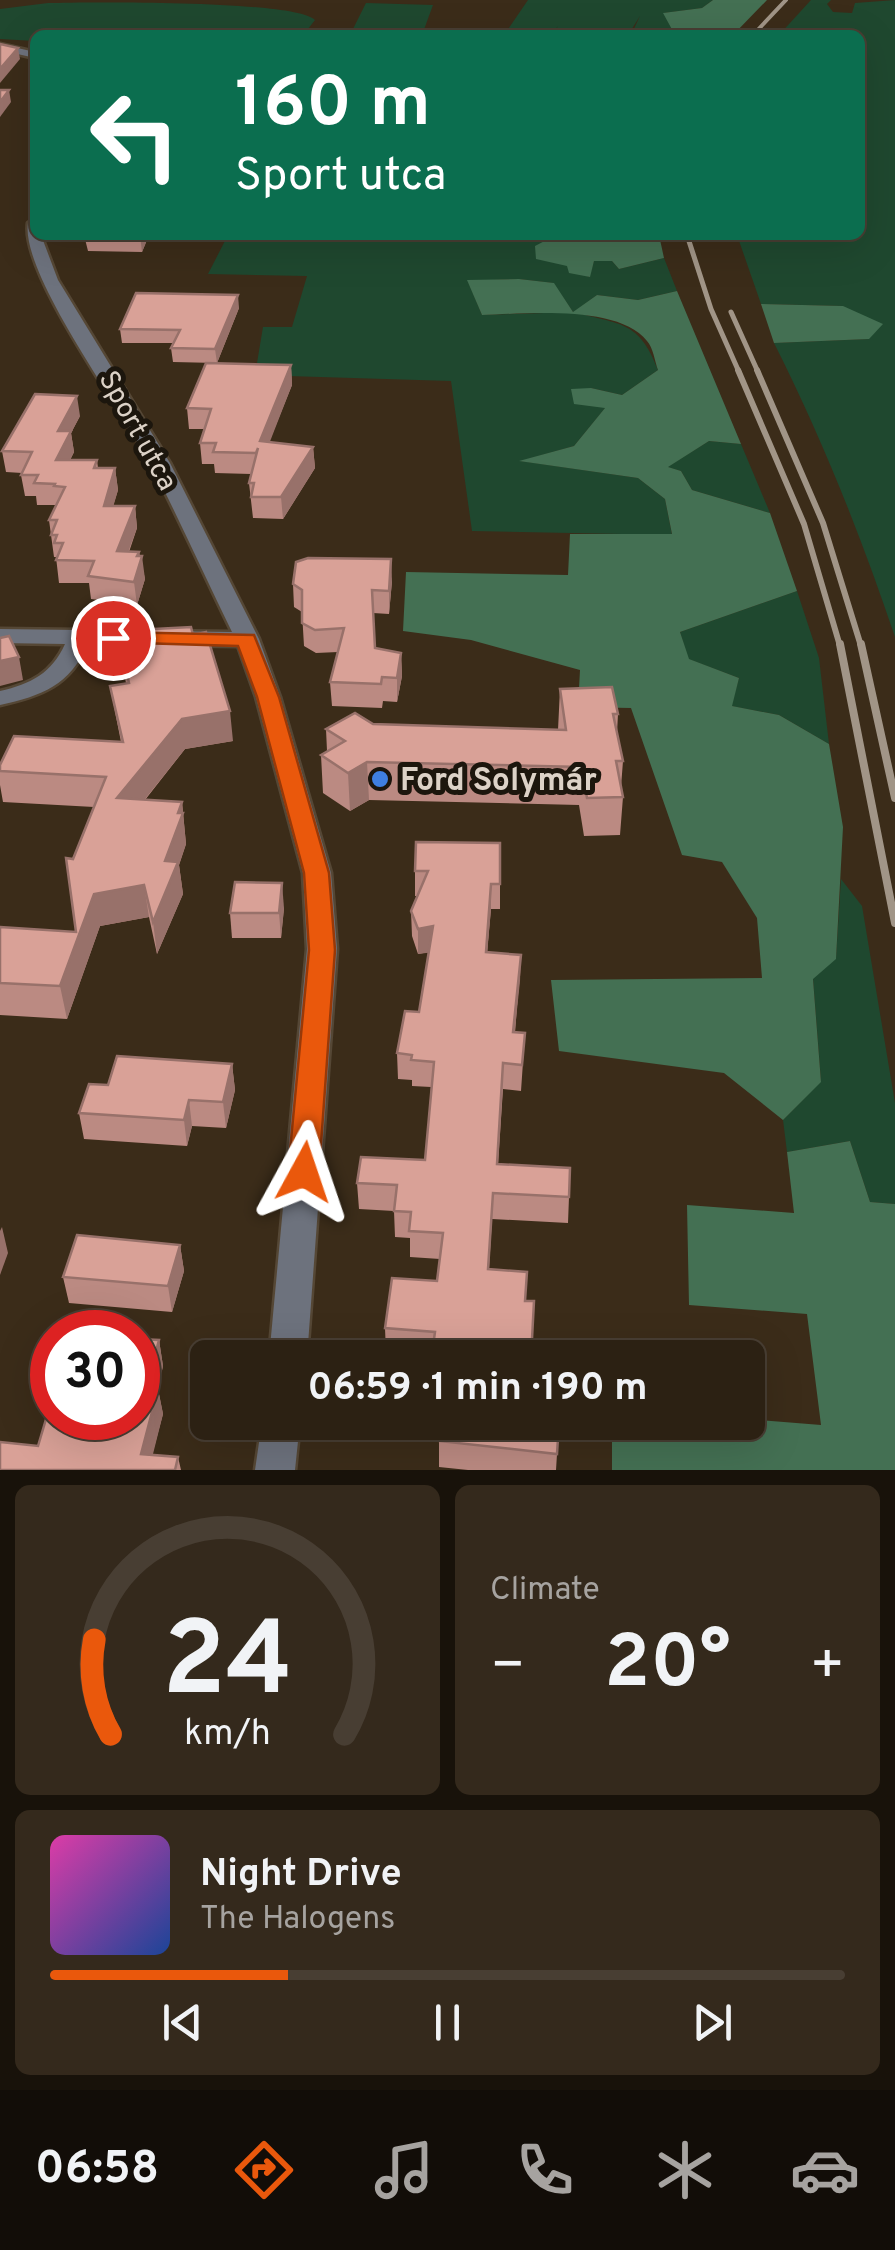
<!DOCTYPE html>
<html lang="en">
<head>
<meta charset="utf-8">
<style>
  :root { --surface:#2c2113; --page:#34291c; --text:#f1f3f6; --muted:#a6a3a0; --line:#483e33; --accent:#ea580c }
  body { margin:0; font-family:Overpass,sans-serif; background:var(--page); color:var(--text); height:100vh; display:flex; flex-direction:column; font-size:38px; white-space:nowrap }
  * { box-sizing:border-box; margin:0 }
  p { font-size:32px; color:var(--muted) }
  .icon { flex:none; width:55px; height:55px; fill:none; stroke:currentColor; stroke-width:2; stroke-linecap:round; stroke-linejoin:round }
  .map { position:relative; height:1470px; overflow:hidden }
  .sheet { display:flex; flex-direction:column; gap:15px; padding:15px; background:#18120a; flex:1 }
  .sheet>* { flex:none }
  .top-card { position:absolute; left:30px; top:30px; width:835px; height:210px; border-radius:15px; box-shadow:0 10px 40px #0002,0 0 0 2px var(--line); background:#0b6e4f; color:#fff; overflow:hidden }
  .speed { position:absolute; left:30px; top:1310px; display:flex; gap:20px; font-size:50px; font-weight:700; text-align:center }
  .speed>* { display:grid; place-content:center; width:130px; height:130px; border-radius:50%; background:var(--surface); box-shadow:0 10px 40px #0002,0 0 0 2px var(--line); line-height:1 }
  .speed .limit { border:15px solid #d22; background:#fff; color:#111 }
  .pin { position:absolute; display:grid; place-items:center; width:85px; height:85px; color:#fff; margin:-42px; border:5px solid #fff; border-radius:50%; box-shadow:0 2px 10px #0007 }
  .me { position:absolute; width:110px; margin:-55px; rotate:5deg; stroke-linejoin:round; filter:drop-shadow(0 0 8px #0008) }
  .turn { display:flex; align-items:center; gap:35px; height:210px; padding:0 40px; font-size:45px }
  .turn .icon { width:130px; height:130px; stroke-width:2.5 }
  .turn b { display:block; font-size:70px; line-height:85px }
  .big { font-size:75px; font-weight:700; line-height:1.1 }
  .sheet .tile { flex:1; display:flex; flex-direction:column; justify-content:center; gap:15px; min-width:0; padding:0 35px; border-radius:15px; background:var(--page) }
  .sheet .dial { align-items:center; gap:0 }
  .dial svg { height:260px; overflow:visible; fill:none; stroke:var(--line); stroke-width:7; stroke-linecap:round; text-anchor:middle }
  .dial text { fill:var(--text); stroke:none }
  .song { display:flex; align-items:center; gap:30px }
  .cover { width:120px; height:120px; border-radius:15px; background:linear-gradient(135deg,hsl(320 70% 55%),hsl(220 70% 35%)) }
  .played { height:10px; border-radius:5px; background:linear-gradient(90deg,var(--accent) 30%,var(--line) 30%) }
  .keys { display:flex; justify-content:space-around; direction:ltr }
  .heat { display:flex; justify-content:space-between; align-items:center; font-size:55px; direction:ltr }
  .sheet .tiles { flex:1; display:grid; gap:15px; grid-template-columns:1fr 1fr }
  .tile:last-child { grid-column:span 2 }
  .trip { position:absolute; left:190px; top:1340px; width:575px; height:100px; border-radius:15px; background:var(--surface); box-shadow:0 10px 40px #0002,0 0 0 2px var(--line); font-weight:700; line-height:100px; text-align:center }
  .dock { display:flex; height:160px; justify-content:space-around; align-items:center; background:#120d08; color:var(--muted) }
  .dock .icon { width:70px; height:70px }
  .dock .current { color:var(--accent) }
  .dock b { font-size:45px; color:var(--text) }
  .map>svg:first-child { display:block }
  .green { fill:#1f482f; fill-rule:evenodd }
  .forest { fill:#447053 }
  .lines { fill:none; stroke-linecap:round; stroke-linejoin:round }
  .minor-casing { stroke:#554735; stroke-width:5 }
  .minor { fill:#6d727d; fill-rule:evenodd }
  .rail-far3 { stroke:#a19587; stroke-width:4 }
  .rail-far2 { stroke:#a19587; stroke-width:5 }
  .rail-far1 { stroke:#a19587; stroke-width:6 }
  .rail { stroke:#a19587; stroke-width:8 }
  .wall { fill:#bb8a82 }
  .shaded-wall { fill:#98716a }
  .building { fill:#d9a197; stroke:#98716a; stroke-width:2.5 }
  .route { fill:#ea580c; stroke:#983908; stroke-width:2.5 }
  .shop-dot { fill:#3f7fe0; stroke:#1c160d; stroke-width:4 }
  .labels { text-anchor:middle; stroke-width:10; stroke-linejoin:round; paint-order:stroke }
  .far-street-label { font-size:28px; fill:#dcd2c7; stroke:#1c160d }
  .poi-label { font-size:32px; font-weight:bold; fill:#dcd2c7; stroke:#1c160d; text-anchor:start }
</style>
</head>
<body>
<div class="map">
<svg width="895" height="1470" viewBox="0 0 895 1470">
  <rect width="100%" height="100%" fill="#3b2c19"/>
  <!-- green -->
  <g class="green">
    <path d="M528,0h185l-11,8 -38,5 11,22h-44l9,-19 -12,19h-75l5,-9 -7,9h-47z"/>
    <path d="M811,0h20l-4,4 6,8 19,1 3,-10 40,-3v637c-34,-101 -73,-199 -121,-294l95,-4 -26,-33 -82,-2 -24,-69h123v-200h-81z"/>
    <path d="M48,3c42,-1 247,-3 267,17l-7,9 -17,6h-256v6l-35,-2v-30z"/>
    <path d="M366,3l67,2 -11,30h-72z"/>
    <path d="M228,235h328l12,31 21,11 5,-16h18l7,8 45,-11 13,33 -39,9 -41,-5 -23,17c46,13 65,8 84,58l-36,25 -31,-7 15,19 -32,39 -53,15 117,17 27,21 7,36 -200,-4 -21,-150 -196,-6 8,-48h29l15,-51 -99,-2zM519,279l34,4 20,29 -91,3 -14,-34z"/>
    <path d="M709,441l32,3 29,69 -78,-23 -11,-19 -14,-4z"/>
    <path d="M797,591l22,67 10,86 -50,-29 -48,-9 8,-28 -51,-19 -8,-27z"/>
    <path d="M841,879l21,27 33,197v101l-25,-2 -20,-61 -63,11 -4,-32 38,-39 -8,-103 23,-20z"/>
  </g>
  <!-- forest -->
  <g class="forest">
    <path d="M713,0h54l-34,35h-58l-12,-22 39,-5z"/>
    <path d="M556,235h103l5,23 -45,11 -7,-8h-18l-4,16 -21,-4 -2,-7 -31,-7 -1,-13z"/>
    <path d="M519,279l35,4 19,29 24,-17 41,5 39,-9 64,153 -32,-3 -41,26 13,4 11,19 78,23 27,78 -117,41 9,27 50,19 -7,28 47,9 50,29 14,83 -7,132 -23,20 8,103 -38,38 -59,-47 -165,-22 -8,-71 211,-2 -5,-60 -35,-56 -40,-7 -51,-147 -53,-1 2,-37 -109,-30 -68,-9 3,-59 162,3 2,-41h102l-7,-35 -27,-21 -119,-17 55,-15 31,-38 -31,-4 -3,-15 20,-1 31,7 36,-25c-3,-8 -5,-23 -11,-29 -29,-37 -123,-27 -165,-26l-15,-35z"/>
    <path d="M761,304l82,2 40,18 -14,15 -95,4z"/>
    <path d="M850,1141l20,61 25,2v266h-283v-47l136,-1v-3l73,6 -14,-111 -118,-9 -2,-100 107,8 -7,-61z"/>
  </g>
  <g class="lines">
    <defs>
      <g id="minor">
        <path d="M0,44l35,8v6l-35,-8z"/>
        <path d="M35,219v16h6l17,45 112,183 89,176 21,58 51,176 6,76 -30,409h-38l38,-409 -4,-76 -47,-176 -18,-51 -150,-2c-18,41 -46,52 -88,61v-14c31,-7 52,-18 65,-47l-65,-1v-14l232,3c-27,-55 -52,-111 -80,-166 -27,-52 -132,-192 -124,-243z"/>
        <path d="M262,1422h38l-5,48h-40z"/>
      </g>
    </defs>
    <!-- minor casing -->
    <use href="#minor" class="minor-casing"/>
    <!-- minor -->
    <use href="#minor" class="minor"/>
    <!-- rail-far3 -->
    <path class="rail-far3" d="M753,35l33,-35"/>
    <!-- rail-far2 -->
    <g class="rail-far2">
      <path d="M687,235l24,74 28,63"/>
      <path d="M731,312l27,60"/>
    </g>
    <!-- rail-far1 -->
    <g class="rail-far1">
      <path d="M738,370l66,154 36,122"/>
      <path d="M757,370l66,153 38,123"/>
    </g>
    <!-- rail -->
    <g class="rail">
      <path d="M840,644l55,279"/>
      <path d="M861,644l34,154"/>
    </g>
  </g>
  <!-- wall -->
  <g class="wall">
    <path d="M84,235h65l-7,17 -54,-1z"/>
    <path d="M239,308l-22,55 -44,-1 -2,-14 2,-5h-51l-2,-14z"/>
    <path d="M291,365l1,20 -23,57 44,5 2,21 -32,51 -30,-1 -4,-35 2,-9 -36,-1 -1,-9h-12l-2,-21 4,-14h-15l-2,-21z"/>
    <path d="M80,416l-9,17 3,19 -4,8h27l1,8h17l3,22 -5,16h22l2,22 -8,24h10l6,27 -8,26 -46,-6 -2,-16h-30l-3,-26h-2l-5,-37 7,-15h-19l-1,-9h-11l-4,-21 1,-2 -16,-1 -4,-21z"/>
    <path d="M392,581l-3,33 -16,-1 2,35 26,5 1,23 -5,26 -14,-1 -1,7 -50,-2 -2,-24 8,-30 -22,1 -12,-7 -2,-34 -8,-5 -1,-23z"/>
    <path d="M117,631l116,110 -48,8 -40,51 37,2 4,42 -7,21 4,29 -26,60 -8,-37 -49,9 -33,93 -67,-4v-88l76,5 -3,-73 21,-52 -91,-5 -3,-17v-20l121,-23 -11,-56 16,-3 -5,-22z"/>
    <path d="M560,689l58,25 -1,19 6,28 -2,26 2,10 -3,38 -36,1 -5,-31 -210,-5 -19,11 -27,-18 -2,-38 6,-4 -1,-22 47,-5 185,6z"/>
    <path d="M500,843v66h-9l-4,43 34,3 -6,78h10l-4,58 -18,-2 -5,75 71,33 -1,26 -76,-4 -3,50 37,32 5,57h-97l-48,-5 -1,-25 52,-47 3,-22 -30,-2v-19l-15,-1 -1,-26 -35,-2 -2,-26 68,-23 6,-73 -19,-1v-6l-14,-1 -1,-26 22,-41 10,-60 -11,2 -6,-18 -1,-25 6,-15h-2v-25z"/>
    <path d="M284,908l-3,30h-49l-2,-25z"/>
    <path d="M232,1064l3,26 -9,38 -34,-2 -5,20 -103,-7 -5,-26 29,-28z"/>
    <path d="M180,1245l4,26 -12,41 -103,-9 -6,-26z"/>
    <path d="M138,1339l21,1 4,26 -5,23 5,25 -11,41 26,2 3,13h-181v-28l38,4 13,-43 -7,-25 8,-27v67h86z"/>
    <path d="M309,1422h49l-3,19 -45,-4z"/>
    <path d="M559,1422l-3,48h-88l-29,-3v-26z"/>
  </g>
  <!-- shaded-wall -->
  <g class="shaded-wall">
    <path d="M18,48l2,11 -20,24v-14z"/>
    <path d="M9,90l2,12 -11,15v-15z"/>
    <path d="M140,235h9l-7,17z"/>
    <path d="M238,295l1,13 -22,55 -2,-14z"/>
    <path d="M291,365l1,20 -30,77 -2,-21z"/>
    <path d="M77,396l3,20 -9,17 3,19 -14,29 -4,-21 2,-29z"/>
    <path d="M313,447l2,21 -32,51 -2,-22z"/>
    <path d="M115,468l3,22 -11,38 -3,-22z"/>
    <path d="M135,506l2,22 -17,46 -3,-23z"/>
    <path d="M139,552l1,10 2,-6 3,23 -8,26 -3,-23z"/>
    <path d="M391,559l1,22 -3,33v-23z"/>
    <path d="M401,653l1,23 -5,26v-24z"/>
    <path d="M19,657l4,23 -23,6v-25z"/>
    <path d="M230,711l3,30 -48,8 -64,80 -4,-31 65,-79z"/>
    <path d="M367,762l2,38 -19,11 -2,-38z"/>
    <path d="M182,802l4,42 -7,21 4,29 -26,60 -4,-32 12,-61z"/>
    <path d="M282,883l2,25 -3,30 -2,-25z"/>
    <path d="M491,884v25l-6,69 1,-26z"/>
    <path d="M144,885l5,32 -49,9 -33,93 -7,-33 34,-92z"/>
    <path d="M433,926l1,26 -16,2v-25z"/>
    <path d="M521,955l-1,26 -8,77 1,-26z"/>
    <path d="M232,1064l3,26 -9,38 -3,-26z"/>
    <path d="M189,1100l3,26 -5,20 -3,-26z"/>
    <path d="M2,1227l6,26 -8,22v-44z"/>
    <path d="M180,1245l4,26 -12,41 -4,-26z"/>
    <path d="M159,1340l4,26 -12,47 -5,-25z"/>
    <path d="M158,1389l5,25 -14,56 -8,-16z"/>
  </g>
  <!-- building -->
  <g class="building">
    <path d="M0,44l18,4 -18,21z"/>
    <path d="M0,90h9l-9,12z"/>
    <path d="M136,293l102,2 -23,54 -44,-1 9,-18 -60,-1z"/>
    <path d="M206,363l85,2 -31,76 53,6 -32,50h-30l3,-14h-5l9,-35 -2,5 -43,-1 3,-9h-16l11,-34 -24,-1z"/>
    <path d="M35,394l42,2 -19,35h13l-15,29h41l-3,8h21l-11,38h31l-18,45 22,1 -2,4h5l-8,26 -46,-6 6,-15 -38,-1 7,-17h-9l3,-8h-6l6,-15h-8l16,-33 -11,-1 1,-2 -21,-1 4,-8h-17l11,-23 -30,-1z"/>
    <path d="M308,558l83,1 -2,32 -17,-1 3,58 26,5 -4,25 -15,-1 -1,7 -51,-2 14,-54 -29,2 -13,-7v-33l-9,-6 3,-22z"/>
    <path d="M191,627l2,8 13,-3 24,79 -48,8 -65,79 65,4 -4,11h5l-18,48 13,1 -25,60 -9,-37 -50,9 -34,92 -60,-3v-56l76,5 -10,-74 7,1 33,-82 -106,-6v-6l14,-29 109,6 -13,-56 19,-3 -12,-52z"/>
    <path d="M9,636l10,21 -19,4v-23z"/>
    <path d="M612,687l6,27h-5l10,47h-7l7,36 -36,1 -6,-31 -214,-5 -19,11 -27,-18 24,-14 -19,-12 29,-16 18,11 193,6 -6,-41z"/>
    <path d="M416,842l84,1v41h-9l-5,68 35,3 -8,77 12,1 -3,32 -19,-2 -6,101 73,4 -1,29 -76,-4 -5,76 39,3 -2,29h9l-3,57h-81l2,-18 -18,-1 1,-7 -50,-4 7,-50 45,3 6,-48 -34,-2 2,-19 -17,-1 3,-26 -40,-2 4,-26 64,3 9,-98 -23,-2 1,-5 -15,-2 8,-42 14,1 14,-86 -15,3 -7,-18 17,-40h-13z"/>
    <path d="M235,882l47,1 -3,30h-49z"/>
    <path d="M117,1056l115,8 -9,38 -34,-2 -5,20 -105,-7 10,-29 19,1z"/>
    <path d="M77,1235l103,10 -12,41 -105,-9z"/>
    <path d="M138,1339l21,1 -13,48 12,1 -17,65 37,3 -3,13h-175v-28l38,4 14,-47v19h86z"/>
    <path d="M52,1351v27h-8z"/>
    <path d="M309,1422h46l-1,6 -45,-4z"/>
    <path d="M442,1422h117l-2,32 -118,-13z"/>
  </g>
  <!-- route -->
  <path class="route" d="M113,632l141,3 25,62 50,176 6,77 -16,222 -5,9 -10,3 -11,-3 -5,-9 21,-222 -5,-77 -47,-176 -19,-51 -133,-4 -3,-4z"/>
  <!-- markers -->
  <circle class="shop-dot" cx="380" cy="779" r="10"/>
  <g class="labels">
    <!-- far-street labels -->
    <g class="far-street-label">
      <text transform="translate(139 430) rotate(61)" y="10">Sport utca</text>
    </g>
    <!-- poi labels -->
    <g class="poi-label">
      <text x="400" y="790">Ford Solymár</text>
    </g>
  </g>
</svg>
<div class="speed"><div class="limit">30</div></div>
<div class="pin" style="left:113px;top:638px;background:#d93025"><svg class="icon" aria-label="arrive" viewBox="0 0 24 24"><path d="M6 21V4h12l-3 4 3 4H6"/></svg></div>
<svg class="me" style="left:304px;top:1172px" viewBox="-20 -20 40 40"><path d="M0-17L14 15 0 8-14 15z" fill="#ea580c" stroke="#fff" stroke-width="4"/></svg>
<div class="trip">06:59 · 1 min · 190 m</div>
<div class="top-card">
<div class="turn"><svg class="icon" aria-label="left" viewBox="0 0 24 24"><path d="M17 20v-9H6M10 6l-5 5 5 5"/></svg><div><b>160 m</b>Sport utca</div></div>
</div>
</div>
<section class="sheet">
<div class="tiles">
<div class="tile dial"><svg viewBox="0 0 100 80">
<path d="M14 69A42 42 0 1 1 86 69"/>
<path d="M14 69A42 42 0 0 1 9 40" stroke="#ea580c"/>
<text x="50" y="56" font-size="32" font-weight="700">24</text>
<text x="50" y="72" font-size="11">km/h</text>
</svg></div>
<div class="tile"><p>Climate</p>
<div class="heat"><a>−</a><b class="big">20°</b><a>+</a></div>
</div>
<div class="tile">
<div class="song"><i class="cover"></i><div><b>Night Drive</b><p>The Halogens</p></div></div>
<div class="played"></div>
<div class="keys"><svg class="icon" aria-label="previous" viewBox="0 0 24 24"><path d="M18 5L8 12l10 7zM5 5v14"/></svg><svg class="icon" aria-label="pause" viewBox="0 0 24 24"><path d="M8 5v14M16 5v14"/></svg><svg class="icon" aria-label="next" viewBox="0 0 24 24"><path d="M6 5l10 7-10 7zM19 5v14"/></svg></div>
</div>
</div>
</section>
<nav class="dock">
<b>06:58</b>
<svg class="icon current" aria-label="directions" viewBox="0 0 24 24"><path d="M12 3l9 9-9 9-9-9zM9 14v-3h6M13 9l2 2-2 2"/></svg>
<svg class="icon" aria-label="music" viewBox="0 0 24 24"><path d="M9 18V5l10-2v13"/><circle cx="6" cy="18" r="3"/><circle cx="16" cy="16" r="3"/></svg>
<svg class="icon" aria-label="phone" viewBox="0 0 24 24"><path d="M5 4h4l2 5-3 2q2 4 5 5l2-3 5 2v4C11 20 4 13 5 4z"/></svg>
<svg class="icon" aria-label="climate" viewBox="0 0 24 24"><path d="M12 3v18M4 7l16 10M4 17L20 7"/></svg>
<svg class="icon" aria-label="car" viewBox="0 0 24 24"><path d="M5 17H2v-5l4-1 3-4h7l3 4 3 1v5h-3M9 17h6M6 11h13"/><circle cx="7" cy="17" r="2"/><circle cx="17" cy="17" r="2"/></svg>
</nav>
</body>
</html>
